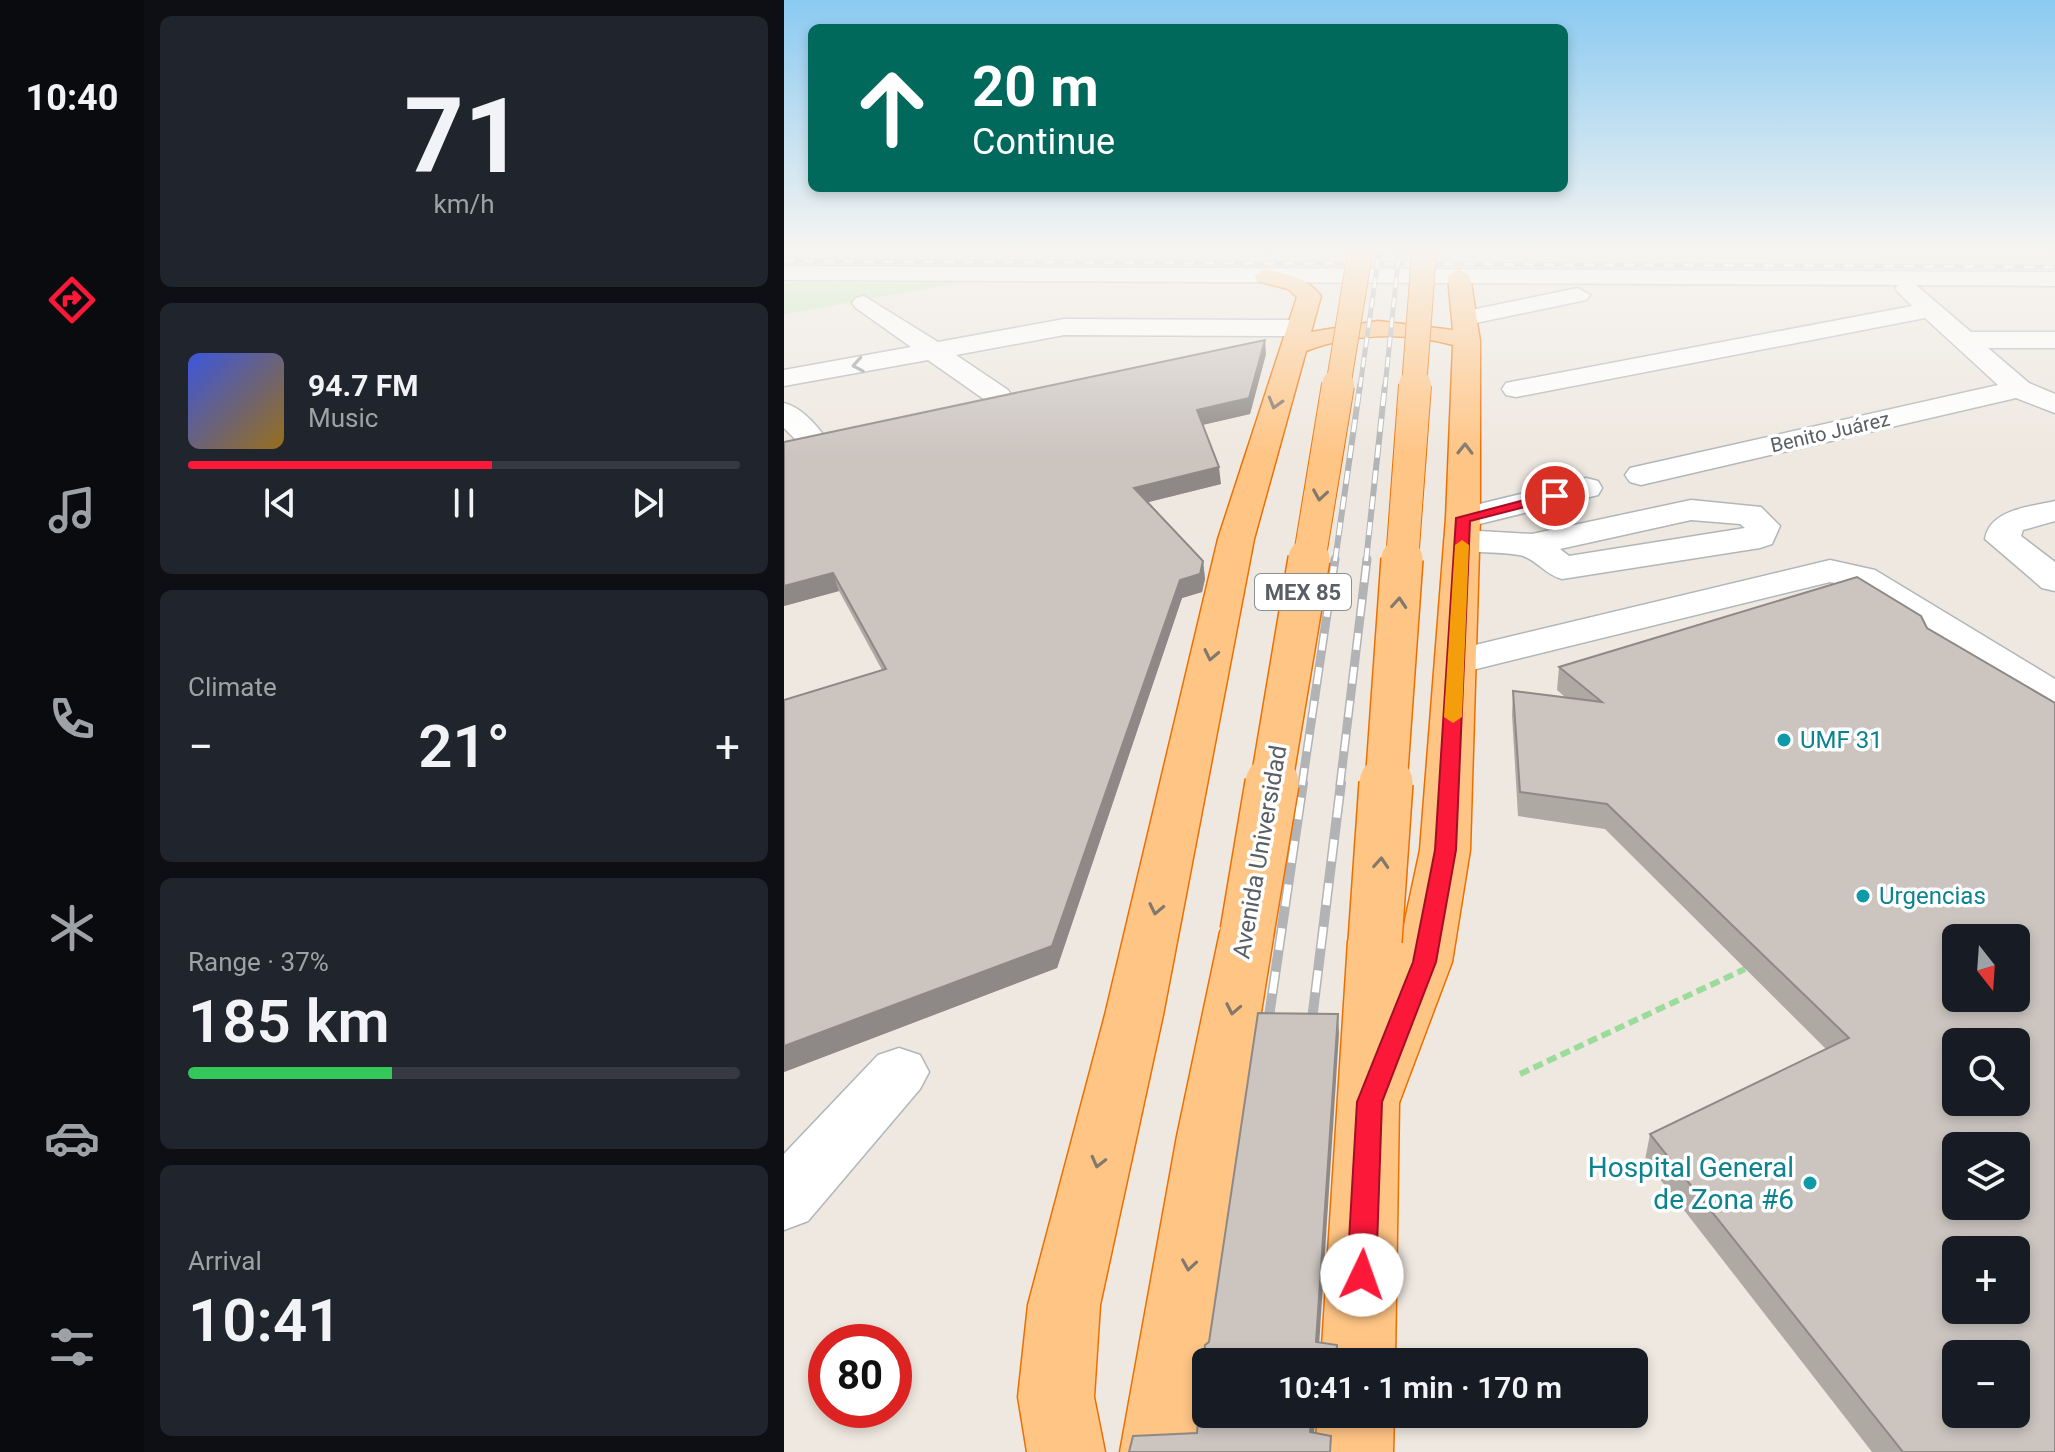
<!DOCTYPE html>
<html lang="en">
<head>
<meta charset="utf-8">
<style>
  :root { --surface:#171b24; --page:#20242c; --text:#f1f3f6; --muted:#9ea1a6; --line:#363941; --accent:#fb1839 }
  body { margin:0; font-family:Roboto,sans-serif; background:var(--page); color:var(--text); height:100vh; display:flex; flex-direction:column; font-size:30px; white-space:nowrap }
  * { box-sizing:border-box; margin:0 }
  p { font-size:26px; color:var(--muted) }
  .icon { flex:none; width:44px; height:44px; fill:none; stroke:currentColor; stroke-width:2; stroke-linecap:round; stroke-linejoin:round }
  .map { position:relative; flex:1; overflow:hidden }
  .panel { display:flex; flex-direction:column; gap:16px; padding:16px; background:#0d0f14; width:640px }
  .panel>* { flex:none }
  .hud { position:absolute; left:24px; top:24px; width:760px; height:168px; border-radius:12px; box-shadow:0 4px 12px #0003; background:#00695c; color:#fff; overflow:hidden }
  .needle { width:52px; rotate:163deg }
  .tools { position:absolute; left:1158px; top:924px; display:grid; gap:16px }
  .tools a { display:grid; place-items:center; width:88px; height:88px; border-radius:12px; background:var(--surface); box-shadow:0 4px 12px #0003; font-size:40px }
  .speed { position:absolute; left:24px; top:1324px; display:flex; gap:16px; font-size:40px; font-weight:700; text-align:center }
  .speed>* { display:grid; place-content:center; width:104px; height:104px; border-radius:50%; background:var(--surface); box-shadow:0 4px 12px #0003; line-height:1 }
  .speed .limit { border:12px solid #d22; background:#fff; color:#111 }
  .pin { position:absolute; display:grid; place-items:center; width:68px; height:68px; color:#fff; margin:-34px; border:4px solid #fff; border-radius:50%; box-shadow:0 2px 8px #0007 }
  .me { position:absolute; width:88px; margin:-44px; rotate:3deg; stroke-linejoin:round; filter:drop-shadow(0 0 6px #0008) }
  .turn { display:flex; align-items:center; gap:28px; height:168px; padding:0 32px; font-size:36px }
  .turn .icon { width:104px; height:104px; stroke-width:2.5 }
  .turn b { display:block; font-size:56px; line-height:68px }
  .big { font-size:60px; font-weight:600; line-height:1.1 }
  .panel .card { flex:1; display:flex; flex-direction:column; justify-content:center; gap:12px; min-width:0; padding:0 28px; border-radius:12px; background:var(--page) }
  .panel .dial { align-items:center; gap:0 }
  .dial b { font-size:104px; line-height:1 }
  .song { display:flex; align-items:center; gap:24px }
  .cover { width:96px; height:96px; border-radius:12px; background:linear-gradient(135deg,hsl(230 70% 55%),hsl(40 70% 35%)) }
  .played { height:8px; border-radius:4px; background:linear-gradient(90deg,var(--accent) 55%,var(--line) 55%) }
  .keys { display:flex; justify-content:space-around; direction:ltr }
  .heat { display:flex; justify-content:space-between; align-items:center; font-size:44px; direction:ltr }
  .charge { height:12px; border-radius:6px; background:linear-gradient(90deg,#34c759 37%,var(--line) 0) }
  .trip { position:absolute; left:408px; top:1348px; width:456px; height:80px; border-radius:12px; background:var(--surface); box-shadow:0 4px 12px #0003; font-weight:600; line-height:80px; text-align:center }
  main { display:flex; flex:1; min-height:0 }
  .tab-bar { display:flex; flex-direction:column; width:144px; justify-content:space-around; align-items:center; background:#090b0e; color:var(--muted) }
  .tab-bar .icon { width:56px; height:56px }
  .tab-bar .on { color:var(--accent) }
  .tab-bar b { font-size:36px; color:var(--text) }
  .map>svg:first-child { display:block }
  .green { fill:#c3e9b9 }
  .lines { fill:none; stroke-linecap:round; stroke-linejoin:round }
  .minor-casing { stroke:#b1b6b9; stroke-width:3 }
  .highway-casing { stroke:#ed6f00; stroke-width:3 }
  .path { stroke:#9bdc9d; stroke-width:6; stroke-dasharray:10 5; stroke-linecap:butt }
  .minor { fill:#fff; fill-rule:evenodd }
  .highway { fill:#ffc585; fill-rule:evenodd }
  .rail-far3-casing { stroke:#b2b3b4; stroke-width:5 }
  .rail-far2-casing { stroke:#b2b3b4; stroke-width:6 }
  .rail-far1-casing { stroke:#b2b3b4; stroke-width:9 }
  .rail-casing { stroke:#b2b3b4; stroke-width:10 }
  .rail-far3 { stroke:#fff; stroke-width:3; stroke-dasharray:10; stroke-linecap:butt }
  .rail-far2 { stroke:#fff; stroke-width:4; stroke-dasharray:13; stroke-linecap:butt }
  .rail-far1 { stroke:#fff; stroke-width:6; stroke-dasharray:17; stroke-linecap:butt }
  .rail { stroke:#fff; stroke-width:7; stroke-dasharray:22; stroke-linecap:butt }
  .highway-bridge-far3-casing { stroke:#ed6f00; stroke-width:26; stroke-linecap:butt }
  .highway-bridge-far2-casing { stroke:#ed6f00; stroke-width:34; stroke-linecap:butt }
  .highway-bridge-far1-casing { stroke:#ed6f00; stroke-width:44; stroke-linecap:butt }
  .highway-bridge-casing { stroke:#ed6f00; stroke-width:56; stroke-linecap:butt }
  .highway-bridge-far3 { stroke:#ffc585; stroke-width:24 }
  .highway-bridge-far2 { stroke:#ffc585; stroke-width:32 }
  .highway-bridge-far1 { stroke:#ffc585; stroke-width:41 }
  .highway-bridge { stroke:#ffc585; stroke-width:53 }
  .wall { fill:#afa9a4 }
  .shaded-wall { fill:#8e8986 }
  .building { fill:#cbc4bf; stroke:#8e8986; stroke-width:2; fill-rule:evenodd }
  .oneway { stroke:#9b9fa1 }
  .oneway2 { stroke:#82786c }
  .route { fill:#fb1839; stroke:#a31025; stroke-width:2 }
  .slow { fill:#f59e0b }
  .culture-dot { fill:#0f9aa8; stroke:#fff; stroke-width:3 }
  .labels { text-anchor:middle; stroke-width:7; stroke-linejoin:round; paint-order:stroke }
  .far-street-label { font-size:20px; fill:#595f63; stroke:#fff }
  .shield { fill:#fff; stroke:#8b8f92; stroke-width:2 }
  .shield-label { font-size:22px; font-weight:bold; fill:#595f63 }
  .culture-label { font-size:24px; fill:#0d838f; stroke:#fff; text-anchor:start }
  .street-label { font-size:24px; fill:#595f63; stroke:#fff }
  .near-culture-label { font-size:28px; fill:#0d838f; stroke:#fff; text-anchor:end }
</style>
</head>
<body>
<main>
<nav class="tab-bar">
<b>10:40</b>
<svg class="icon on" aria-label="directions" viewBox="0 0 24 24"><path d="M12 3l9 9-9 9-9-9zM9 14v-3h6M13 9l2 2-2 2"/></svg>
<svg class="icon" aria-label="music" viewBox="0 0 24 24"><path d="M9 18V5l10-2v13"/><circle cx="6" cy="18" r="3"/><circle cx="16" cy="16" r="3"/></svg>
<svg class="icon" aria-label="phone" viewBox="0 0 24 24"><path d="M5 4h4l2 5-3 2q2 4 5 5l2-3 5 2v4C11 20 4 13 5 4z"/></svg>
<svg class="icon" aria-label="climate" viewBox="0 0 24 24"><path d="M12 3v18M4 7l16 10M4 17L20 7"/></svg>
<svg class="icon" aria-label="car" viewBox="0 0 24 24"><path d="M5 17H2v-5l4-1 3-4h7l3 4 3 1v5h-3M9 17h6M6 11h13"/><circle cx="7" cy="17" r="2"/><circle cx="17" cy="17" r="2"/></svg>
<svg class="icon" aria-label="filters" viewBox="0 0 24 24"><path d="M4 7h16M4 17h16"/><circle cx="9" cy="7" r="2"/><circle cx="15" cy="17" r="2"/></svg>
</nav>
<section class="panel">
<div class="card dial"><b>71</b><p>km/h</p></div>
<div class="card">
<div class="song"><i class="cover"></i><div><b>94.7 FM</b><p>Music</p></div></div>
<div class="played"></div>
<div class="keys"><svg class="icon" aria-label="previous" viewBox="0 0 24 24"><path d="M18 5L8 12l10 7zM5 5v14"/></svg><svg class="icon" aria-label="pause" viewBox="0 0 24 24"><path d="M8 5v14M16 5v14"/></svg><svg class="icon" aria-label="next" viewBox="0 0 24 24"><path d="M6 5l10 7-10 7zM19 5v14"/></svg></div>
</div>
<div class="card"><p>Climate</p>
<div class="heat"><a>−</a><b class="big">21°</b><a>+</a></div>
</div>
<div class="card"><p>Range · 37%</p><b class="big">185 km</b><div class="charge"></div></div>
<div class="card"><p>Arrival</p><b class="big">10:41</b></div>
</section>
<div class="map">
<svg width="1271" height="1452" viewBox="0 0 1271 1452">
  <rect width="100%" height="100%" fill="#eee8e0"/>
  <!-- green -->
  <path class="green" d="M0,283h176l-176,31z"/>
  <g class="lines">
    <defs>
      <g id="minor">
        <path d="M0,266l1271,6v14l-139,-1 55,47h84v16h-67l41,35 26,11v19l-39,-15 -375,87 -11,-3 -5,-7 5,-7 368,-83 -73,-67 -409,79 -10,-2 -4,-6 4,-6 10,-2 396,-75 -17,-17 3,-4 -1114,-5z"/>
        <path d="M794,288l12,7 -4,5 -120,25 -12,-7 12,-7z"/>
        <path d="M80,296l74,46 126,-23 232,1 13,8 -13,8 -232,-1 -108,20 52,35 4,6 -4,6h-20l-60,-42 -144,26v-16l127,-23 -55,-39 -4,-5 4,-5z"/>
        <path d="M0,403c16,4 31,20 40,33l-4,6h-22l-14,-14z"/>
        <path d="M802,478l12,3 4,7 -4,7 -135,33 -12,-3 -5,-7 5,-7z"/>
        <path d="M907,500l70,7 19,19 -8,18 -12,4 -198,31c-17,-4 -28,-22 -43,-24 -23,-4 -47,-1 -69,-7l-6,-7 6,-7 12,-4 70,4zM907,520l49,4 5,4 -176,28 -9,-7z"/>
        <path d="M1271,501v20l-32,9 -2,6 34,26v29l-13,-3 -57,-49c5,-30 45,-32 70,-38z"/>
        <path d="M1046,560l45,10 180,109v31l-15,-4 -190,-120 -20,-4 -374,92 -14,-3 -6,-9 6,-9z"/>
        <path d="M115,1048l21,7 9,17 -9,17 -112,132 -24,9v-76l94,-99z"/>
      </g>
      <g id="highway">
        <path d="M481,269c22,6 42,8 56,27l-10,36 67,-11 75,9 -5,-54 11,-7 11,7 10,65v177l-10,332 -18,112 -53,141 -4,259h-74l27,-421 8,-14 19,-6 19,6 7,12 19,-89 26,-332 7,-173c-49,-13 -100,-12 -147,6l-52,188 -91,476 -63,290 -6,92 11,55h-78l-9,-55 10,-92 77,-290 113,-476 79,-242 -9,-8 -31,-8 -3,-5z"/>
        <path d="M463,913l19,5 8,14 -33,204 -31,226h-4l-8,90h-78l57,-316 43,-204 8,-14z"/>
        <path d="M534,1414h76l-1,38h-78z"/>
      </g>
    </defs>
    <!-- minor casing -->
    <use href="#minor" class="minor-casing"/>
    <!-- highway casing -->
    <use href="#highway" class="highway-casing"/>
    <!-- path -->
    <path class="path" d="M736,1074l225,-105"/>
    <!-- minor -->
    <use href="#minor" class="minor"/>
    <!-- highway -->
    <use href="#highway" class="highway"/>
    <defs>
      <g id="rail-far3">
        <path d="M0,261l1271,6"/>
        <path d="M576,387l19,-134"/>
        <path d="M601,387l14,-134"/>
      </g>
      <g id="rail-far2">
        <path d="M551,561l25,-176"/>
        <path d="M582,561l19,-176"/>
      </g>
      <g id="rail-far1">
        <path d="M518,785l33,-226"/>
        <path d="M556,785l27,-226"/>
      </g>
      <g id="rail">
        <path d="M526,1036l31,-253"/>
        <path d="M482,1037l37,-254"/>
      </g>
    </defs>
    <!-- rail-far3 casing -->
    <use href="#rail-far3" class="rail-far3-casing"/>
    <!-- rail-far2 casing -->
    <use href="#rail-far2" class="rail-far2-casing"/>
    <!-- rail-far1 casing -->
    <use href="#rail-far1" class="rail-far1-casing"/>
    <!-- rail casing -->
    <use href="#rail" class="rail-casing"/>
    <!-- rail-far3 -->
    <use href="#rail-far3" class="rail-far3"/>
    <!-- rail-far2 -->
    <use href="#rail-far2" class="rail-far2"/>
    <!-- rail-far1 -->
    <use href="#rail-far1" class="rail-far1"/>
    <!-- rail -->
    <use href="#rail" class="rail"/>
    <defs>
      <g id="highway-bridge-far3">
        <path d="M554,387l22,-134"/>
        <path d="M630,387l10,-134"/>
      </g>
      <g id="highway-bridge-far2">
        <path d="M525,561l29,-176"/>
        <path d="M618,561l13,-176"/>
      </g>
      <g id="highway-bridge-far1">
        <path d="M487,785l38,-226"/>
        <path d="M602,785l16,-226"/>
      </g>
      <g id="highway-bridge">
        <path d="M463,932l25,-149"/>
        <path d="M591,941l11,-158"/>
      </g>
    </defs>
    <!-- highway-bridge-far3 casing -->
    <use href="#highway-bridge-far3" class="highway-bridge-far3-casing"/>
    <!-- highway-bridge-far2 casing -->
    <use href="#highway-bridge-far2" class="highway-bridge-far2-casing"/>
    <!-- highway-bridge-far1 casing -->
    <use href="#highway-bridge-far1" class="highway-bridge-far1-casing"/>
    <!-- highway-bridge casing -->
    <use href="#highway-bridge" class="highway-bridge-casing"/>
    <!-- highway-bridge-far3 -->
    <use href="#highway-bridge-far3" class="highway-bridge-far3"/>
    <!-- highway-bridge-far2 -->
    <use href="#highway-bridge-far2" class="highway-bridge-far2"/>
    <!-- highway-bridge-far1 -->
    <use href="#highway-bridge-far1" class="highway-bridge-far1"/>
    <!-- highway-bridge -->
    <use href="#highway-bridge" class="highway-bridge"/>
  </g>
  <!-- wall -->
  <g class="wall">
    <path d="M482,354l-16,60 -48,11 19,59 -73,18 55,59 2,18 -3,13 -20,6 -125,370 -273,104v-372l98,-30 -43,-79 -55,15v-164z"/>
    <path d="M1073,577l198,875h-183l-227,-292 5,-26 176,-85 -221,-220 -87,-13 -6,-101 1,-24 53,7 -9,-8 2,-23z"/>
  </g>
  <!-- shaded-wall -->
  <g class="shaded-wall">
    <path d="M481,340l1,14 -16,60 -52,12 -1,-16z"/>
    <path d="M435,467l2,17 -84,21 -3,-17z"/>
    <path d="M419,561l2,18 -3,13 -20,6 -125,370 -273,104v-26l396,-466z"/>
    <path d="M49,573l6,18 -55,15v-20z"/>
    <path d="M554,1014l1,20 -21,328 -2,-20z"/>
    <path d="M528,1414h4l-4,38 -2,-20z"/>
  </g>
  <!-- building -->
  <g class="building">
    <path d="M481,340l-16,58 -52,12 22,57 -85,21 69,73 -3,13 -20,6 -128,366 -268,100v-346l102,-31 -53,-96 -49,13v-144z"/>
    <path d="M1073,577l64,39 6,12 128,75v749h-152l-253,-318 199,-96 -242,-234 -87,-12 -7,-101 89,11 -43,-35zM1172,938h60v60h-60zM1172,1042h60v60h-60zM1172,1146h60v60h-60zM1172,1250h60v60h-60zM1172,1354h60v60h-60z"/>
    <path d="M474,1013l80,1 -22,328 21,3 -1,17h-130v52h106l-2,18 21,4 -1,16h-201l4,-16 64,-3 8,-88 4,-3z"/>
  </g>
  <!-- one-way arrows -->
  <defs><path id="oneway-chevron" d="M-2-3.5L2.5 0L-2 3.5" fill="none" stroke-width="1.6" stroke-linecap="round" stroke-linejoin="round" transform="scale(2)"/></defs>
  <use class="oneway" href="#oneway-chevron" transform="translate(74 365) rotate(170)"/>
  <g class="oneway2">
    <use href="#oneway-chevron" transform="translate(491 403) rotate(106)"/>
    <use href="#oneway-chevron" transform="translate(681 449) rotate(-89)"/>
    <use href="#oneway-chevron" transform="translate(536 495) rotate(99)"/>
    <use href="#oneway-chevron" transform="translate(615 603) rotate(-86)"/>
    <use href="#oneway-chevron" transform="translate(427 655) rotate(102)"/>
    <use href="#oneway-chevron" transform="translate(597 863) rotate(-86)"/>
    <use href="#oneway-chevron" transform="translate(372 909) rotate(102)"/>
    <use href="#oneway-chevron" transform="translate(449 1009) rotate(101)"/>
    <use href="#oneway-chevron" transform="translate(314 1162) rotate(104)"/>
    <use href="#oneway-chevron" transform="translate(405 1265) rotate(99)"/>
  </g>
  <!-- sky -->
  <linearGradient id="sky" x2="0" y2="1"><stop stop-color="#8acaf1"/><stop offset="0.55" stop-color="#f7f5f1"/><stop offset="1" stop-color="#f7f5f1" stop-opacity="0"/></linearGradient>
  <rect width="1271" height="456" fill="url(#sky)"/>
  <!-- route -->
  <path class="route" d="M771,492l7,4 -2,2 -90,23 -14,329 -20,112 -54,140 -6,173 -4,10 -10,4 -10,-4 -5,-10 10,-173 56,-140 22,-112 21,-332z"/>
  <!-- slow -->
  <path class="slow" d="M678,540l7,5 -7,172 -9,6 -9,-6 11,-172z"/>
  <!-- markers -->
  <g class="culture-dot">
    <circle cx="1000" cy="740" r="8"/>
    <circle cx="1079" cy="896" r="8"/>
    <circle cx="1026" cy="1183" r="8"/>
  </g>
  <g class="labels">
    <!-- far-street labels -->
    <g class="far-street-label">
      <text transform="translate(1046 432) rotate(-13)" y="7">Benito Juárez</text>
    </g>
    <!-- shield labels -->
    <rect class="shield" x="471" y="574" width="96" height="36" rx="6"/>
    <g class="shield-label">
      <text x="519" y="600">MEX 85</text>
    </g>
    <!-- culture labels -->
    <g class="culture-label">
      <text x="1016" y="748">UMF 31</text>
      <text x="1095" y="904">Urgencias</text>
    </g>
    <!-- street labels -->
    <g class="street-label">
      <text transform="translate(476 852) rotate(-80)" y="8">Avenida Universidad</text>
    </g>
    <!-- near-culture labels -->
    <g class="near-culture-label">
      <text x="1010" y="1177">Hospital General<tspan x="1010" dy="32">de Zona #6</tspan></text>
    </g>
  </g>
</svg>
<div class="tools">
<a><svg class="needle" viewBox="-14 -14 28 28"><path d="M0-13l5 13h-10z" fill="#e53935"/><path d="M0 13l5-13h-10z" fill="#9ea1a6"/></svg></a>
<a><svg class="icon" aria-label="search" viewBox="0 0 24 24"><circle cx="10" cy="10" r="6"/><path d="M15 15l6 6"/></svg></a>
<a><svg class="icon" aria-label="layers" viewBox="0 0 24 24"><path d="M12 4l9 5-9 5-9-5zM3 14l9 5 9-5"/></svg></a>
<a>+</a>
<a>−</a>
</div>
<div class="speed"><div class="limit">80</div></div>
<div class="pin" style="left:771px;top:496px;background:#d93025"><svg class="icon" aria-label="arrive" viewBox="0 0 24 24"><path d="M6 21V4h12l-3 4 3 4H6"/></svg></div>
<svg class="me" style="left:578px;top:1275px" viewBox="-20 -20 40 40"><circle r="19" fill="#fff"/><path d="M0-13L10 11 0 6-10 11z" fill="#fb1839"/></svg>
<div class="trip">10:41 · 1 min · 170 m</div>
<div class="hud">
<div class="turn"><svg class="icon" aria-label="ahead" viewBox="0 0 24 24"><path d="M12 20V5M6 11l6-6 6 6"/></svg><div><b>20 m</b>Continue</div></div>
</div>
</div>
</main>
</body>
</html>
